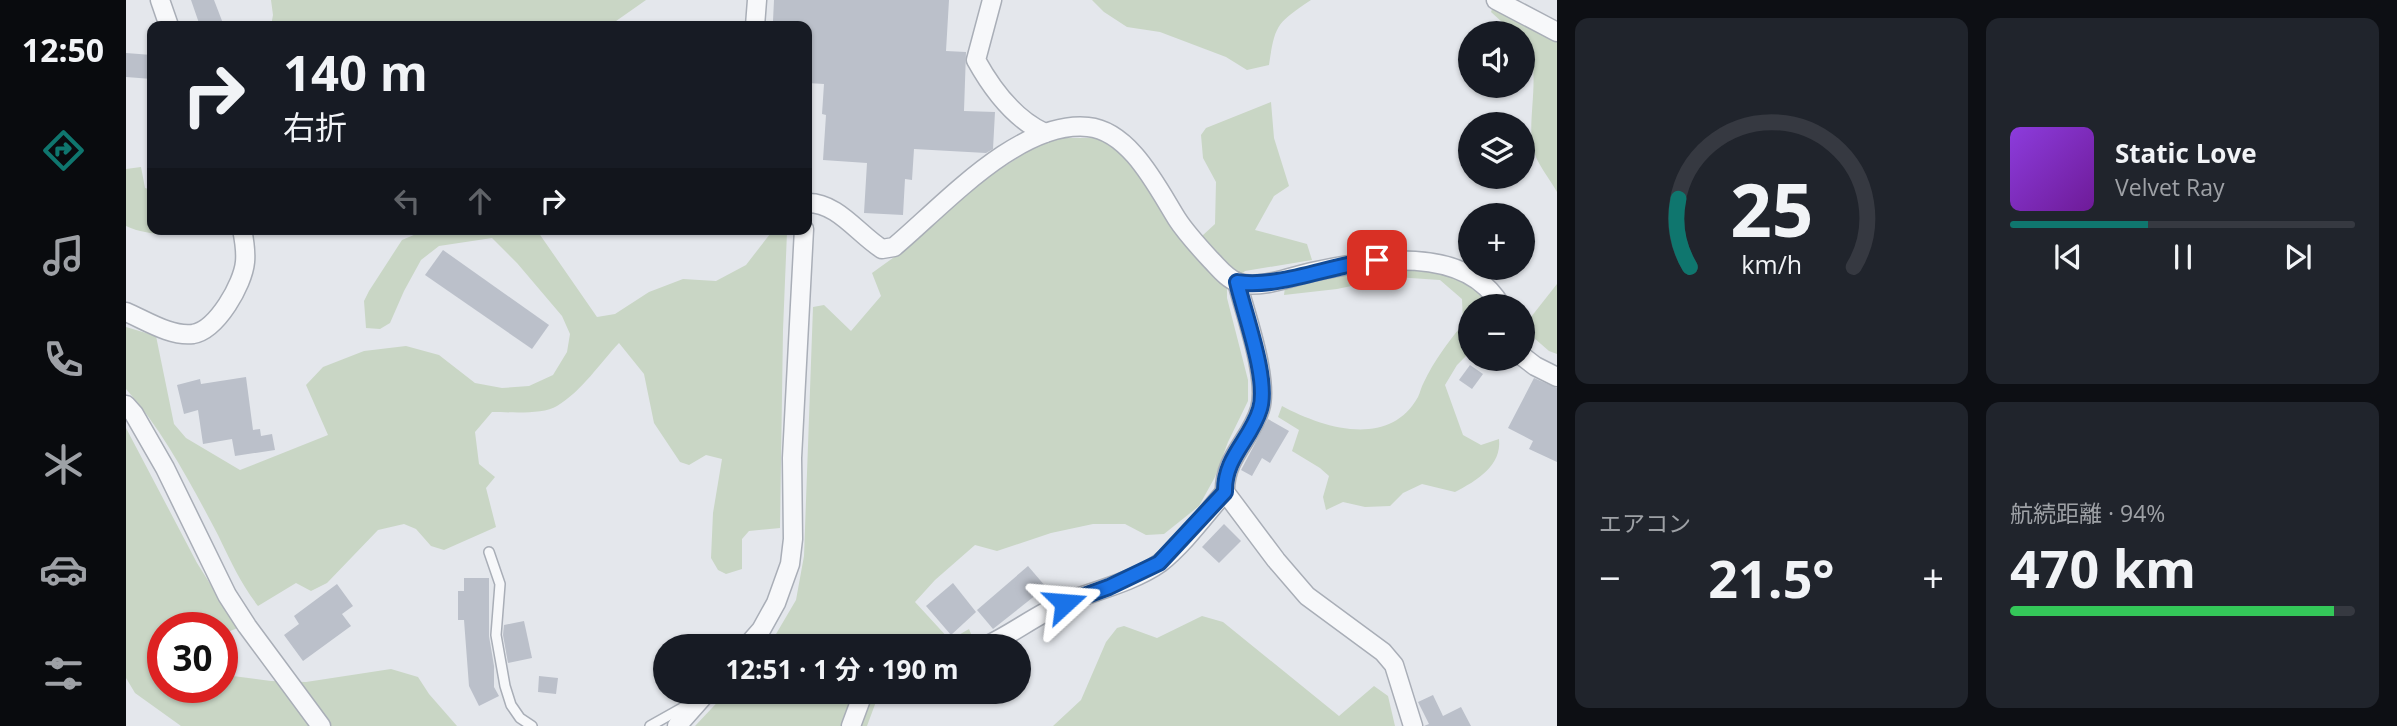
<!DOCTYPE html>
<html lang="ja">
<head>
<meta charset="utf-8">
<style>
  :root { --surface:#171b24; --page:#20242c; --text:#f1f3f6; --muted:#9ea1a6; --line:#363941; --accent:#0f766e }
  body { margin:0; font-family:"Open Sans","Noto Sans JP",sans-serif; background:var(--page); color:var(--text); height:100vh; display:flex; flex-direction:column; font-size:26px; white-space:nowrap }
  * { box-sizing:border-box; margin:0 }
  p { font-size:23px; color:var(--muted) }
  .icon { flex:none; width:38px; height:38px; fill:none; stroke:currentColor; stroke-width:2; stroke-linecap:round; stroke-linejoin:round }
  .map { position:relative; flex:1; overflow:hidden }
  .sheet { display:flex; flex-direction:column; gap:18px; padding:18px; background:#0d0f14; width:840px }
  .sheet>* { flex:none }
  .guide { position:absolute; left:21px; top:21px; width:665px; height:214px; border-radius:14px; box-shadow:0 2px 5px #0004; background:#171b24; color:var(--text); overflow:hidden }
  .buttons { position:absolute; left:1332px; top:21px; display:grid; gap:14px }
  .buttons a { display:grid; place-items:center; width:77px; height:77px; border-radius:50%; background:var(--surface); box-shadow:0 2px 5px #0004; font-size:35px }
  .speed { position:absolute; left:21px; top:612px; display:flex; gap:14px; font-size:35px; font-weight:700; text-align:center }
  .speed>* { display:grid; place-content:center; width:91px; height:91px; border-radius:50%; background:var(--surface); box-shadow:0 2px 5px #0004; line-height:1 }
  .speed .limit { border:10px solid #d22; background:#fff; color:#111 }
  .pin { position:absolute; display:grid; place-items:center; width:60px; height:60px; color:#fff; margin:-30px; border-radius:14px; box-shadow:0 4px 10px #0006 }
  .me { position:absolute; width:77px; margin:-38px; rotate:71deg; stroke-linejoin:round; filter:drop-shadow(0 0 5px #0008) }
  .turn { display:flex; align-items:center; gap:24px; height:147px; padding:0 21px; font-size:32px }
  .turn .icon { width:91px; height:91px; stroke-width:2.5 }
  .turn b { display:block; font-size:49px; line-height:60px }
  .lanes { display:flex; align-items:center; height:66px; padding:0 21px; background:#0003; justify-content:center; gap:35px; direction:ltr }
  .lanes .off { opacity:.35 }
  .big { font-size:52px; font-weight:700; line-height:1.1 }
  .sheet .tile { flex:1; display:flex; flex-direction:column; justify-content:center; gap:10px; min-width:0; padding:0 24px; border-radius:14px; background:var(--page) }
  .sheet .dial { align-items:center; gap:0 }
  .dial svg { height:182px; overflow:visible; fill:none; stroke:var(--line); stroke-width:7; stroke-linecap:round; text-anchor:middle }
  .dial text { fill:var(--text); stroke:none }
  .song { display:flex; align-items:center; gap:21px }
  .cover { width:84px; height:84px; border-radius:10px; background:linear-gradient(135deg,hsl(270 70% 55%),hsl(280 70% 35%)) }
  .played { height:7px; border-radius:4px; background:linear-gradient(90deg,var(--accent) 40%,var(--line) 40%) }
  .keys { display:flex; justify-content:space-around; direction:ltr }
  .heat { display:flex; justify-content:space-between; align-items:center; font-size:38px; direction:ltr }
  .charge { height:10px; border-radius:5px; background:linear-gradient(90deg,#34c759 94%,var(--line) 0) }
  .sheet .tiles { flex:1; display:grid; gap:18px; grid-template-columns:repeat(2,1fr) }
  .trip { position:absolute; left:527px; top:634px; width:378px; height:70px; border-radius:35px; background:var(--surface); box-shadow:0 2px 5px #0004; font-weight:700; line-height:70px; text-align:center }
  main { display:flex; flex:1; min-height:0 }
  .tabs { display:flex; flex-direction:column; width:126px; justify-content:space-around; align-items:center; background:#090b0e; color:var(--muted) }
  .tabs .icon { width:49px; height:49px }
  .tabs .on { color:var(--accent) }
  .tabs b { font-size:32px; color:var(--text) }
  .map>svg:first-child { display:block }
  .green { fill:#c9d6c5 }
  .building { fill:#bbc0ca }
  .lines { fill:none; stroke-linecap:round; stroke-linejoin:round }
  .service-casing { stroke:#a9aeb7; stroke-width:12 }
  .minor-casing { stroke:#a9aeb7; stroke-width:21 }
  .service { stroke:#f7f8fa; stroke-width:9 }
  .minor { stroke:#f7f8fa; stroke-width:18 }
  .route-casing { stroke:#114b97; stroke-width:18 }
  .route { stroke:#1a73e8; stroke-width:12 }
</style>
</head>
<body>
<main>
<nav class="tabs">
<b>12:50</b>
<svg class="icon on" aria-label="directions" viewBox="0 0 24 24"><path d="M12 3l9 9-9 9-9-9zM9 14v-3h6M13 9l2 2-2 2"/></svg>
<svg class="icon" aria-label="music" viewBox="0 0 24 24"><path d="M9 18V5l10-2v13"/><circle cx="6" cy="18" r="3"/><circle cx="16" cy="16" r="3"/></svg>
<svg class="icon" aria-label="phone" viewBox="0 0 24 24"><path d="M5 4h4l2 5-3 2q2 4 5 5l2-3 5 2v4C11 20 4 13 5 4z"/></svg>
<svg class="icon" aria-label="climate" viewBox="0 0 24 24"><path d="M12 3v18M4 7l16 10M4 17L20 7"/></svg>
<svg class="icon" aria-label="car" viewBox="0 0 24 24"><path d="M5 17H2v-5l4-1 3-4h7l3 4 3 1v5h-3M9 17h6M6 11h13"/><circle cx="7" cy="17" r="2"/><circle cx="17" cy="17" r="2"/></svg>
<svg class="icon" aria-label="filters" viewBox="0 0 24 24"><path d="M4 7h16M4 17h16"/><circle cx="9" cy="7" r="2"/><circle cx="15" cy="17" r="2"/></svg>
</nav>
<div class="map">
<svg width="1431" height="726" viewBox="0 0 1431 726">
  <rect width="100%" height="100%" fill="#e4e7ec"/>
  <!-- green -->
  <g class="green">
    <path d="M145,0h375l-37,26h-338l2,-11z"/>
    <path d="M966,0h219c-34,23 -36,24 -42,65l-22,5 -21,-13 -66,-25 -33,-5 -23,-15z"/>
    <path d="M1368,4l63,36v152c-7,-13 -21,-29 -24,-44 -7,-28 11,-86 -10,-107l-1,-8h-8l-23,-21z"/>
    <path d="M1145,102l3,36 15,48 -15,10 -19,34 52,14 5,16 -67,11 -18,16v11l21,82v21l-20,41 -13,35 -16,29 -35,28 -18,1 -21,-11h-32l-42,9 -54,18 -22,-6 -40,35 -20,22 35,38 19,-11 7,17h-207l27,-46 8,-44 9,-249 11,-2 27,26 30,-35 -9,-23 32,-23 75,-67 54,-35 26,-10h38l20,9 29,37 44,63 25,-23 1,-42 -13,-24 -2,-23 5,-7z"/>
    <path d="M15,167l4,21 7,2v39h54c-27,5 -54,9 -80,-3v-57z"/>
    <path d="M302,229h108l61,88 18,-3 34,-22 34,-13 33,2 30,-16 24,-31 7,-5 10,3 -4,98 -3,198 -31,3 -7,8v30l-16,5 -8,-4 -7,-12 2,-45 9,-54 -16,-4 -17,10 -9,-3 -26,-39 -10,-49 -25,-31c-19,20 -37,48 -62,63 -14,9 -48,6 -65,6l-17,20 4,32 16,13 -9,11 10,39 -52,23 -13,-4 -15,-17 -12,-5 -26,6 -51,53 -16,8 -15,-8 -38,23c-17,-22 -28,-46 -40,-71 -27,-51 -54,-103 -92,-146v-62l30,9 18,88 12,14 54,32 88,-35 -22,-50 17,-18 41,-16 42,-5 33,9 36,28 27,5 27,-2 24,-11 14,-23 3,-18 -8,-18 -45,-53 -25,-25 -53,8 -18,14 -17,31 -14,32 -10,6 -14,-1 -2,-27 5,-10 33,-51z"/>
    <path d="M1250,268c39,1 94,-2 115,38h-21v46l-13,13 -12,20 18,50 18,10 18,-6c3,27 -23,42 -44,53l-33,-8 -19,9 -13,13 -25,1 -22,-5 -17,8 -3,-13 6,-21 -9,-8 -28,-17 7,-21 -21,-13 4,-11c41,22 107,43 136,-9 2,-4 3,-10 6,-15 10,-21 24,-40 39,-58l-1,-25 -22,-19 -45,-3 -58,12 -53,6 1,-8z"/>
    <path d="M1431,284v70l-8,-3 -23,-20 5,-14z"/>
    <path d="M0,428l71,135 41,65 -16,6v-6h-59v60h59v-22l11,10 38,5 35,1 85,-13 27,8 11,17 28,32h-276l-46,-33 -9,-15z"/>
    <path d="M1076,616l21,6 116,94 35,-30 14,10 7,30h-342l28,-26 25,-58 11,-14 7,-2 33,12z"/>
    <path d="M602,691h161l-12,8 -10,27h-172z"/>
  </g>
  <!-- building -->
  <g class="building">
    <path d="M65,0h23l10,26h-24z"/>
    <path d="M648,0h175l-3,51 20,1 -2,59 31,1 -2,37 -7,4 -72,-4 -2,31 -7,-1 -2,36 -39,-2 3,-50 -44,-3 3,-45 -4,-1 2,-30 -17,-1v-60l-34,-2z"/>
    <path d="M0,53l26,2v24l-26,-2z"/>
    <path d="M317,250l106,75 -17,24 -107,-74z"/>
    <path d="M1344,365l13,9 -11,15 -13,-9z"/>
    <path d="M120,377l7,53 7,-1 1,7 11,-2 3,16 -40,6 -3,-17 -29,5 -5,-34 -14,4 -7,-29 23,-6 1,5z"/>
    <path d="M1408,378l23,10v74l-28,-13 4,-8 -25,-13z"/>
    <path d="M1142,419l21,12 -19,32 -8,-5 -10,18 -11,-6z"/>
    <path d="M1098,524l17,17 -22,22 -17,-16z"/>
    <path d="M902,566l18,21 -53,42 -16,-19z"/>
    <path d="M338,578h25v58l5,30v21l5,9 -20,10 -10,-20 -5,-66h-6v-29h6z"/>
    <path d="M827,583l23,29 -25,23 -25,-29z"/>
    <path d="M211,584l16,22 -11,8 9,12 -48,35 -19,-26 15,-11 -5,-8z"/>
    <path d="M398,621l8,37 -24,5 -5,-28 1,-10z"/>
    <path d="M413,676l19,2 -2,16 -18,-2z"/>
    <path d="M1307,695l10,21 18,-9 10,19h-47l5,-2 -11,-22z"/>
  </g>
  <g class="lines">
    <defs>
      <g id="service">
        <path d="M363,552l11,32 -4,51 9,51 6,19 9,13 12,8"/>
        <path d="M524,726l41,-23"/>
      </g>
      <g id="minor">
        <path d="M34,0l9,26"/>
        <path d="M866,0l-16,60c16,29 38,59 69,73"/>
        <path d="M1370,0l61,32"/>
        <path d="M629,26l2,-26"/>
        <path d="M681,203c30,-1 51,31 75,46l12,-2c49,-41 125,-127 194,-120 42,4 69,60 89,92 9,14 22,28 34,41 8,8 16,19 28,23 22,6 51,-6 73,-11 58,-13 154,-28 189,34"/>
        <path d="M1111,282c8,31 32,97 23,127 -9,31 -36,48 -35,83l51,68 31,36 76,56 11,13 19,61"/>
        <path d="M0,312c19,8 45,25 67,22 24,-4 50,-50 52,-72 1,-10 -1,-23 -3,-33"/>
        <path d="M1396,356l13,10 22,11"/>
        <path d="M0,405l8,9 31,54 62,127 20,31 74,100"/>
        <path d="M621,646l14,-16 15,-27 14,-39 3,-25 -1,-81 12,-229"/>
        <path d="M860,646c28,-13 51,-32 80,-44 29,-11 69,-21 94,-39 24,-19 45,-48 65,-71"/>
        <path d="M551,726l31,-35"/>
        <path d="M725,726l10,-27 6,-8"/>
      </g>
    </defs>
    <!-- service casing -->
    <use href="#service" class="service-casing"/>
    <!-- minor casing -->
    <use href="#minor" class="minor-casing"/>
    <!-- service -->
    <use href="#service" class="service"/>
    <!-- minor -->
    <use href="#minor" class="minor"/>
  </g>
  <g class="lines">
    <defs>
      <path id="route" d="M939,603l44,-16 50,-24 66,-71c-1,-35 26,-52 35,-83 9,-30 -16,-96 -23,-127 41,7 96,-18 140,-22"/>
    </defs>
    <!-- route casing -->
    <use href="#route" class="route-casing"/>
    <!-- route -->
    <use href="#route" class="route"/>
  </g>
</svg>
<div class="buttons">
<a><svg class="icon" aria-label="sound" viewBox="0 0 24 24"><path d="M4 9h4l5-4v14l-5-4H4zM17 9q2 3 0 6"/></svg></a>
<a><svg class="icon" aria-label="layers" viewBox="0 0 24 24"><path d="M12 4l9 5-9 5-9-5zM3 14l9 5 9-5"/></svg></a>
<a>+</a>
<a>−</a>
</div>
<div class="speed"><div class="limit">30</div></div>
<div class="pin" style="left:1251px;top:260px;background:#d93025"><svg class="icon" aria-label="arrive" viewBox="0 0 24 24"><path d="M6 21V4h12l-3 4 3 4H6"/></svg></div>
<svg class="me" style="left:939px;top:603px" viewBox="-20 -20 40 40"><path d="M0-17L14 15 0 8-14 15z" fill="#1a73e8" stroke="#fff" stroke-width="4"/></svg>
<div class="trip">12:51 · 1 分 · 190 m</div>
<div class="guide">
<div class="turn"><svg class="icon" aria-label="right" viewBox="0 0 24 24"><path d="M7 20v-9h11M14 6l5 5-5 5"/></svg><div><b>140 m</b>右折</div></div>
<div class="lanes"><svg class="icon off" aria-label="left" viewBox="0 0 24 24"><path d="M17 20v-9H6M10 6l-5 5 5 5"/></svg><svg class="icon off" aria-label="ahead" viewBox="0 0 24 24"><path d="M12 20V5M6 11l6-6 6 6"/></svg><svg class="icon" aria-label="right" viewBox="0 0 24 24"><path d="M7 20v-9h11M14 6l5 5-5 5"/></svg></div>
</div>
</div>
<section class="sheet">
<div class="tiles">
<div class="tile dial"><svg viewBox="0 0 100 80">
<path d="M14 69A42 42 0 1 1 86 69"/>
<path d="M14 69A42 42 0 0 1 9 39" stroke="#0f766e"/>
<text x="50" y="56" font-size="32" font-weight="700">25</text>
<text x="50" y="72" font-size="11">km/h</text>
</svg></div>
<div class="tile">
<div class="song"><i class="cover"></i><div><b>Static Love</b><p>Velvet Ray</p></div></div>
<div class="played"></div>
<div class="keys"><svg class="icon" aria-label="previous" viewBox="0 0 24 24"><path d="M18 5L8 12l10 7zM5 5v14"/></svg><svg class="icon" aria-label="pause" viewBox="0 0 24 24"><path d="M8 5v14M16 5v14"/></svg><svg class="icon" aria-label="next" viewBox="0 0 24 24"><path d="M6 5l10 7-10 7zM19 5v14"/></svg></div>
</div>
<div class="tile"><p>エアコン</p>
<div class="heat"><a>−</a><b class="big">21.5°</b><a>+</a></div>
</div>
<div class="tile"><p>航続距離 · 94%</p><b class="big">470 km</b><div class="charge"></div></div>
</div>
</section>
</main>
</body>
</html>
